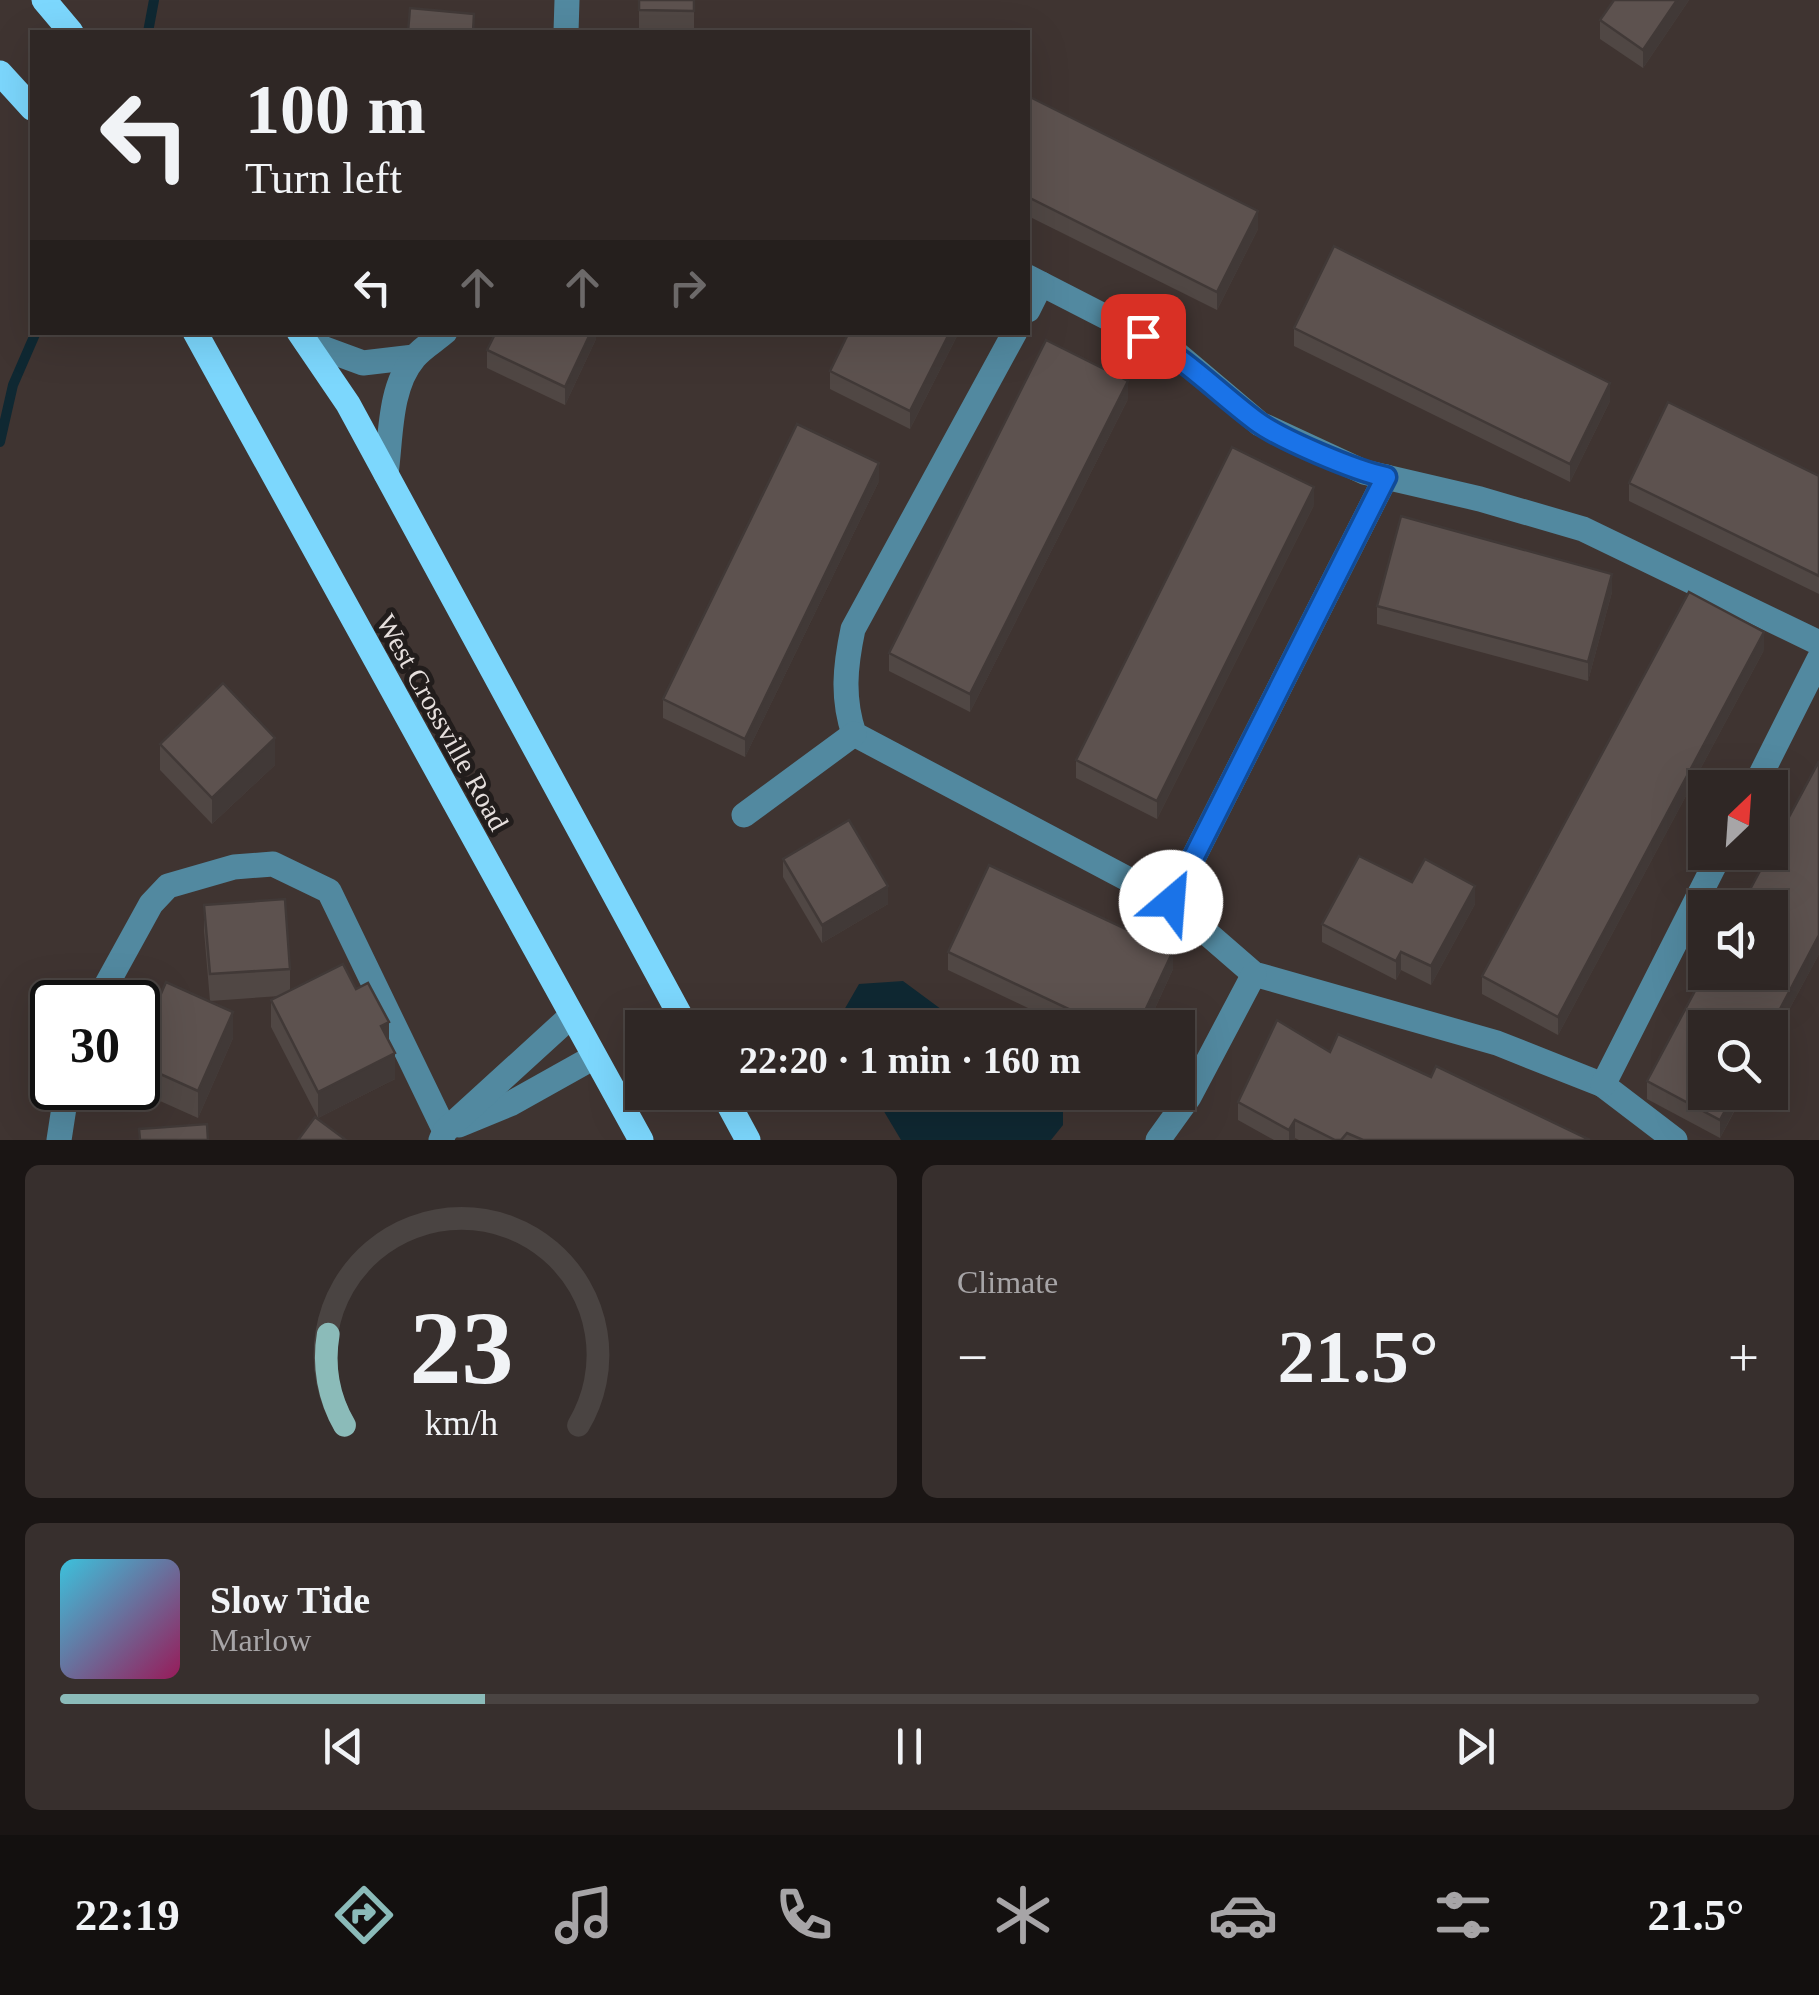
<!DOCTYPE html>
<html lang="en">
<head>
<meta charset="utf-8">
<style>
  :root { --surface:#2f2725; --page:#372f2d; --text:#f1f3f6; --muted:#a7a5a7; --line:#4a4442; --accent:#8bbbb9 }
  body { margin:0; font-family:"Times New Roman",serif; background:var(--page); color:var(--text); height:100vh; display:flex; flex-direction:column; font-size:38px; white-space:nowrap }
  * { box-sizing:border-box; margin:0 }
  p { font-size:32px; color:var(--muted) }
  .icon { flex:none; width:55px; height:55px; fill:none; stroke:currentColor; stroke-width:2; stroke-linecap:round; stroke-linejoin:round }
  .map { position:relative; height:1140px; overflow:hidden }
  .panel { display:flex; flex-direction:column; gap:25px; padding:25px; background:#1a1514; flex:1 }
  .panel>* { flex:none }
  .banner { position:absolute; left:30px; top:30px; width:1000px; height:305px; border-radius:0px; box-shadow:0 10px 40px #0002,0 0 0 2px var(--line); background:#2f2725; color:var(--text); overflow:hidden }
  .needle { width:65px; rotate:25deg }
  .buttons { position:absolute; left:1688px; top:770px; display:grid; gap:20px }
  .buttons a { display:grid; place-items:center; width:100px; height:100px; border-radius:0px; background:var(--surface); box-shadow:0 10px 40px #0002,0 0 0 2px var(--line); font-size:50px }
  .speed { position:absolute; left:30px; top:980px; display:flex; gap:20px; font-size:50px; font-weight:700; text-align:center }
  .speed>* { display:grid; place-content:center; width:130px; height:130px; border-radius:50%; background:var(--surface); box-shadow:0 10px 40px #0002,0 0 0 2px var(--line); line-height:1 }
  .speed .limit { border:5px solid #111; border-radius:15px; background:#fff; color:#111 }
  .pin { position:absolute; display:grid; place-items:center; width:85px; height:85px; color:#fff; margin:-42px; border-radius:20px; box-shadow:0 5px 15px #0006 }
  .me { position:absolute; width:110px; margin:-55px; rotate:27deg; stroke-linejoin:round; filter:drop-shadow(0 0 8px #0008) }
  .turn { display:flex; align-items:center; gap:35px; height:210px; padding:0 50px; font-size:45px }
  .turn .icon { width:130px; height:130px; stroke-width:2.5 }
  .turn b { display:block; font-size:70px; line-height:85px }
  .lanes { display:flex; align-items:center; height:95px; padding:0 50px; background:#0003; justify-content:center; gap:50px; direction:ltr }
  .lanes .off { opacity:.35 }
  .big { font-size:75px; font-weight:700; line-height:1.1 }
  .panel .card { flex:1; display:flex; flex-direction:column; justify-content:center; gap:15px; min-width:0; padding:0 35px; border-radius:15px; background:var(--page) }
  .panel .dial { align-items:center; gap:0 }
  .dial svg { height:260px; overflow:visible; fill:none; stroke:var(--line); stroke-width:7; stroke-linecap:round; text-anchor:middle }
  .dial text { fill:var(--text); stroke:none }
  .song { display:flex; align-items:center; gap:30px }
  .cover { width:120px; height:120px; border-radius:15px; background:linear-gradient(135deg,hsl(190 70% 55%),hsl(330 70% 35%)) }
  .played { height:10px; border-radius:5px; background:linear-gradient(90deg,var(--accent) 25%,var(--line) 25%) }
  .keys { display:flex; justify-content:space-around; direction:ltr }
  .heat { display:flex; justify-content:space-between; align-items:center; font-size:55px; direction:ltr }
  .panel .tiles { flex:1; display:grid; gap:25px; grid-template-columns:1fr 1fr }
  .card:last-child { grid-column:span 2 }
  .trip { position:absolute; left:625px; top:1010px; width:570px; height:100px; border-radius:0px; background:var(--surface); box-shadow:0 10px 40px #0002,0 0 0 2px var(--line); font-weight:700; line-height:100px; text-align:center }
  .menu { display:flex; height:160px; justify-content:space-around; align-items:center; background:#13100f; color:var(--muted) }
  .menu .icon { width:70px; height:70px }
  .menu .selected { color:var(--accent) }
  .menu b { font-size:45px; color:var(--text) }
  .map>svg:first-child { display:block }
  .water { fill:#0f2832 }
  .lines { fill:none; stroke-linecap:round; stroke-linejoin:round }
  .stream { stroke:#0f2832; stroke-width:10 }
  .minor { stroke:#5289a0; stroke-width:25 }
  .major { stroke:#7cd7fd; stroke-width:25 }
  .wall { fill:#504744 }
  .shaded-wall { fill:#413937 }
  .building { fill:#5d524f; stroke:#413937; stroke-width:2.5 }
  .route-casing { stroke:#114b97; stroke-width:25 }
  .route { stroke:#1a73e8; stroke-width:18 }
  .labels { text-anchor:middle; stroke-width:10; stroke-linejoin:round; paint-order:stroke }
  .street-label { font-size:28px; fill:#e6dfdd; stroke:#221d1c }
</style>
</head>
<body>
<div class="map">
<svg width="1819" height="1140" viewBox="0 0 1819 1140">
  <rect width="100%" height="100%" fill="#3f3431"/>
  <!-- water -->
  <g class="water">
    <path d="M903,981l46,34 26,12h-133l-2,-10 19,-33z"/>
    <path d="M873,1093h190v32l-12,15h-150z"/>
  </g>
  <g class="lines">
    <!-- stream -->
    <g class="stream">
      <path d="M148,32l6,-32"/>
      <path d="M0,442l13,-57 23,-53"/>
    </g>
    <!-- minor -->
    <g class="minor">
      <path d="M566,32l1,-32"/>
      <path d="M1028,277l148,76 84,71 104,48 116,27 103,30 236,114"/>
      <path d="M1028,310l13,-26"/>
      <path d="M1015,332l-162,297c-8,38 -11,69 1,105l317,168 83,72 243,69 106,42 72,55"/>
      <path d="M306,342l57,21 51,-6"/>
      <path d="M386,474c5,-36 3,-87 28,-116 8,-10 22,-18 31,-26"/>
      <path d="M1754,788l65,-129"/>
      <path d="M744,815l110,-81"/>
      <path d="M1171,902l215,-425"/>
      <path d="M97,1002l54,-98 17,-18 66,-19 39,-3 56,27 116,240"/>
      <path d="M1603,1085l118,-233"/>
      <path d="M459,1125l51,-21 84,-47"/>
      <path d="M59,1140l8,-52"/>
      <path d="M441,1140l4,-9 125,-114"/>
      <path d="M1158,1140l31,-43 65,-123"/>
    </g>
    <!-- major -->
    <g class="major">
      <path d="M44,0l27,32"/>
      <path d="M0,73l32,35"/>
      <path d="M195,332l446,808"/>
      <path d="M299,332l49,72 339,624"/>
      <path d="M722,1092l26,48"/>
    </g>
  </g>
  <!-- wall -->
  <g class="wall">
    <path d="M639,0h55v29l-55,-1z"/>
    <path d="M1614,0h75l-46,68 -43,-29v-19z"/>
    <path d="M1028,96l230,133 -41,81 -189,-94z"/>
    <path d="M1294,328l316,73 -40,81 -276,-136z"/>
    <path d="M596,332v7l-31,66 -78,-37v-18z"/>
    <path d="M849,332h110l-49,97 -80,-40v-18z"/>
    <path d="M1128,399l-158,313 -81,-41v-18z"/>
    <path d="M1819,476v118l-190,-93v-18z"/>
    <path d="M879,481l-134,276 -82,-39v-19z"/>
    <path d="M1314,505l-157,314 -81,-41v-18z"/>
    <path d="M1612,592l-24,89 -211,-57v-18z"/>
    <path d="M1764,650l-206,385 -76,-41v-18z"/>
    <path d="M160,744l115,21 -63,59 -52,-54z"/>
    <path d="M1819,761v193l-99,184 -73,-39v-18z"/>
    <path d="M783,859l105,45 -66,39 -39,-66z"/>
    <path d="M1412,882l63,22 -44,81 -30,-15 -5,10 -74,-38v-18z"/>
    <path d="M204,905l86,64v22l66,-2 33,52 6,38 -77,39 -47,-91v-27l9,-4 -70,5 -6,-70z"/>
    <path d="M948,952l225,17 -27,59h-76l-122,-58z"/>
    <path d="M233,1038l-35,80 -67,-30h7v-41z"/>
    <path d="M1330,1052l101,25 159,63h-291l-4,-2 -1,2h-20l-36,-20v-18z"/>
  </g>
  <!-- shaded-wall -->
  <g class="shaded-wall">
    <path d="M1677,0h12l-46,68v-18z"/>
    <path d="M1258,211v18l-41,81v-18z"/>
    <path d="M591,332h5v7l-31,66v-18z"/>
    <path d="M950,332h9l-49,97v-18z"/>
    <path d="M1128,381v18l-158,313v-18z"/>
    <path d="M1610,383v18l-40,81v-18z"/>
    <path d="M879,463v18l-134,276v-18z"/>
    <path d="M1314,487v18l-157,314v-18z"/>
    <path d="M1612,574v18l-24,89v-19z"/>
    <path d="M1764,632v18l-206,385v-18z"/>
    <path d="M275,738v27l-63,59v-26z"/>
    <path d="M888,886v18l-66,39v-18z"/>
    <path d="M1475,886v18l-44,81v-19z"/>
    <path d="M1819,935v19l-49,91v-17z"/>
    <path d="M1173,951v18l-27,59h-9z"/>
    <path d="M1401,952v18l-5,10v-19z"/>
    <path d="M233,1012v26l-35,80v-27z"/>
    <path d="M389,1022v27l-8,-23z"/>
    <path d="M395,1053v26l-77,39v-26z"/>
    <path d="M1735,1092h9l-24,46v-18z"/>
    <path d="M1295,1120v18l-1,2h-5v-10z"/>
  </g>
  <!-- building -->
  <g class="building">
    <path d="M639,0h55v11l-55,-1z"/>
    <path d="M1614,0h63l-34,50 -43,-30z"/>
    <path d="M410,8l64,6 -1,18h-65z"/>
    <path d="M1028,96l230,115 -41,81 -189,-95z"/>
    <path d="M1334,246l276,137 -40,81 -276,-136z"/>
    <path d="M496,332h95l-26,55 -78,-37z"/>
    <path d="M849,332h101l-40,79 -80,-40z"/>
    <path d="M1046,340l82,41 -158,313 -81,-41z"/>
    <path d="M1668,402l151,74v100l-190,-93z"/>
    <path d="M797,424l82,39 -134,276 -82,-40z"/>
    <path d="M1232,447l82,40 -157,314 -81,-41z"/>
    <path d="M1401,516l211,58 -24,88 -211,-56z"/>
    <path d="M1689,592l75,40 -206,385 -76,-41z"/>
    <path d="M223,683l52,55 -63,60 -52,-54z"/>
    <path d="M1819,761v174l-49,93h-65v64h30l-15,28 -73,-39 58,-109h65v-64h-30z"/>
    <path d="M849,820l39,66 -66,39 -39,-66z"/>
    <path d="M1359,856l53,26 13,-23 50,27 -44,80 -30,-14 -5,9 -74,-37z"/>
    <path d="M989,865l184,86 -36,77h-28l-161,-76z"/>
    <path d="M285,899l5,70 -80,5 -6,-69z"/>
    <path d="M343,964l13,25 12,-6 21,39 -8,4 14,27 -77,39 -47,-92z"/>
    <path d="M166,982l67,30 -35,79 -60,-27v-17z"/>
    <path d="M1277,1020l53,32 8,-18 93,43 5,-11 154,74h-227l-16,-7 -6,7h-6l-40,-20 -6,10 -51,-28z"/>
    <path d="M315,1117l31,23h-48z"/>
    <path d="M207,1124l1,16h-68l-1,-11z"/>
  </g>
  <g class="lines">
    <defs>
      <path id="route" d="M1143,336c45,24 73,55 113,85 24,18 100,50 130,56l-215,425"/>
    </defs>
    <!-- route casing -->
    <use href="#route" class="route-casing"/>
    <!-- route -->
    <use href="#route" class="route"/>
  </g>
  <g class="labels">
    <!-- street labels -->
    <g class="street-label">
      <text transform="translate(443 722) rotate(61)" y="10">West Crossville Road</text>
    </g>
  </g>
</svg>
<div class="buttons">
<a><svg class="needle" viewBox="-14 -14 28 28"><path d="M0-13l5 13h-10z" fill="#e53935"/><path d="M0 13l5-13h-10z" fill="#a7a5a7"/></svg></a>
<a><svg class="icon" aria-label="sound" viewBox="0 0 24 24"><path d="M4 9h4l5-4v14l-5-4H4zM17 9q2 3 0 6"/></svg></a>
<a><svg class="icon" aria-label="search" viewBox="0 0 24 24"><circle cx="10" cy="10" r="6"/><path d="M15 15l6 6"/></svg></a>
</div>
<div class="speed"><div class="limit">30</div></div>
<div class="pin" style="left:1143px;top:336px;background:#d93025"><svg class="icon" aria-label="arrive" viewBox="0 0 24 24"><path d="M6 21V4h12l-3 4 3 4H6"/></svg></div>
<svg class="me" style="left:1171px;top:902px" viewBox="-20 -20 40 40"><circle r="19" fill="#fff"/><path d="M0-13L10 11 0 6-10 11z" fill="#1a73e8"/></svg>
<div class="trip">22:20 · 1 min · 160 m</div>
<div class="banner">
<div class="turn"><svg class="icon" aria-label="left" viewBox="0 0 24 24"><path d="M17 20v-9H6M10 6l-5 5 5 5"/></svg><div><b>100 m</b>Turn left</div></div>
<div class="lanes"><svg class="icon" aria-label="left" viewBox="0 0 24 24"><path d="M17 20v-9H6M10 6l-5 5 5 5"/></svg><svg class="icon off" aria-label="ahead" viewBox="0 0 24 24"><path d="M12 20V5M6 11l6-6 6 6"/></svg><svg class="icon off" aria-label="ahead" viewBox="0 0 24 24"><path d="M12 20V5M6 11l6-6 6 6"/></svg><svg class="icon off" aria-label="right" viewBox="0 0 24 24"><path d="M7 20v-9h11M14 6l5 5-5 5"/></svg></div>
</div>
</div>
<section class="panel">
<div class="tiles">
<div class="card dial"><svg viewBox="0 0 100 80">
<path d="M14 69A42 42 0 1 1 86 69"/>
<path d="M14 69A42 42 0 0 1 9 41" stroke="#8bbbb9"/>
<text x="50" y="56" font-size="32" font-weight="700">23</text>
<text x="50" y="72" font-size="11">km/h</text>
</svg></div>
<div class="card"><p>Climate</p>
<div class="heat"><a>−</a><b class="big">21.5°</b><a>+</a></div>
</div>
<div class="card">
<div class="song"><i class="cover"></i><div><b>Slow Tide</b><p>Marlow</p></div></div>
<div class="played"></div>
<div class="keys"><svg class="icon" aria-label="previous" viewBox="0 0 24 24"><path d="M18 5L8 12l10 7zM5 5v14"/></svg><svg class="icon" aria-label="pause" viewBox="0 0 24 24"><path d="M8 5v14M16 5v14"/></svg><svg class="icon" aria-label="next" viewBox="0 0 24 24"><path d="M6 5l10 7-10 7zM19 5v14"/></svg></div>
</div>
</div>
</section>
<nav class="menu">
<b>22:19</b>
<svg class="icon selected" aria-label="directions" viewBox="0 0 24 24"><path d="M12 3l9 9-9 9-9-9zM9 14v-3h6M13 9l2 2-2 2"/></svg>
<svg class="icon" aria-label="music" viewBox="0 0 24 24"><path d="M9 18V5l10-2v13"/><circle cx="6" cy="18" r="3"/><circle cx="16" cy="16" r="3"/></svg>
<svg class="icon" aria-label="phone" viewBox="0 0 24 24"><path d="M5 4h4l2 5-3 2q2 4 5 5l2-3 5 2v4C11 20 4 13 5 4z"/></svg>
<svg class="icon" aria-label="climate" viewBox="0 0 24 24"><path d="M12 3v18M4 7l16 10M4 17L20 7"/></svg>
<svg class="icon" aria-label="car" viewBox="0 0 24 24"><path d="M5 17H2v-5l4-1 3-4h7l3 4 3 1v5h-3M9 17h6M6 11h13"/><circle cx="7" cy="17" r="2"/><circle cx="17" cy="17" r="2"/></svg>
<svg class="icon" aria-label="filters" viewBox="0 0 24 24"><path d="M4 7h16M4 17h16"/><circle cx="9" cy="7" r="2"/><circle cx="15" cy="17" r="2"/></svg>
<b>21.5°</b>
</nav>
</body>
</html>
